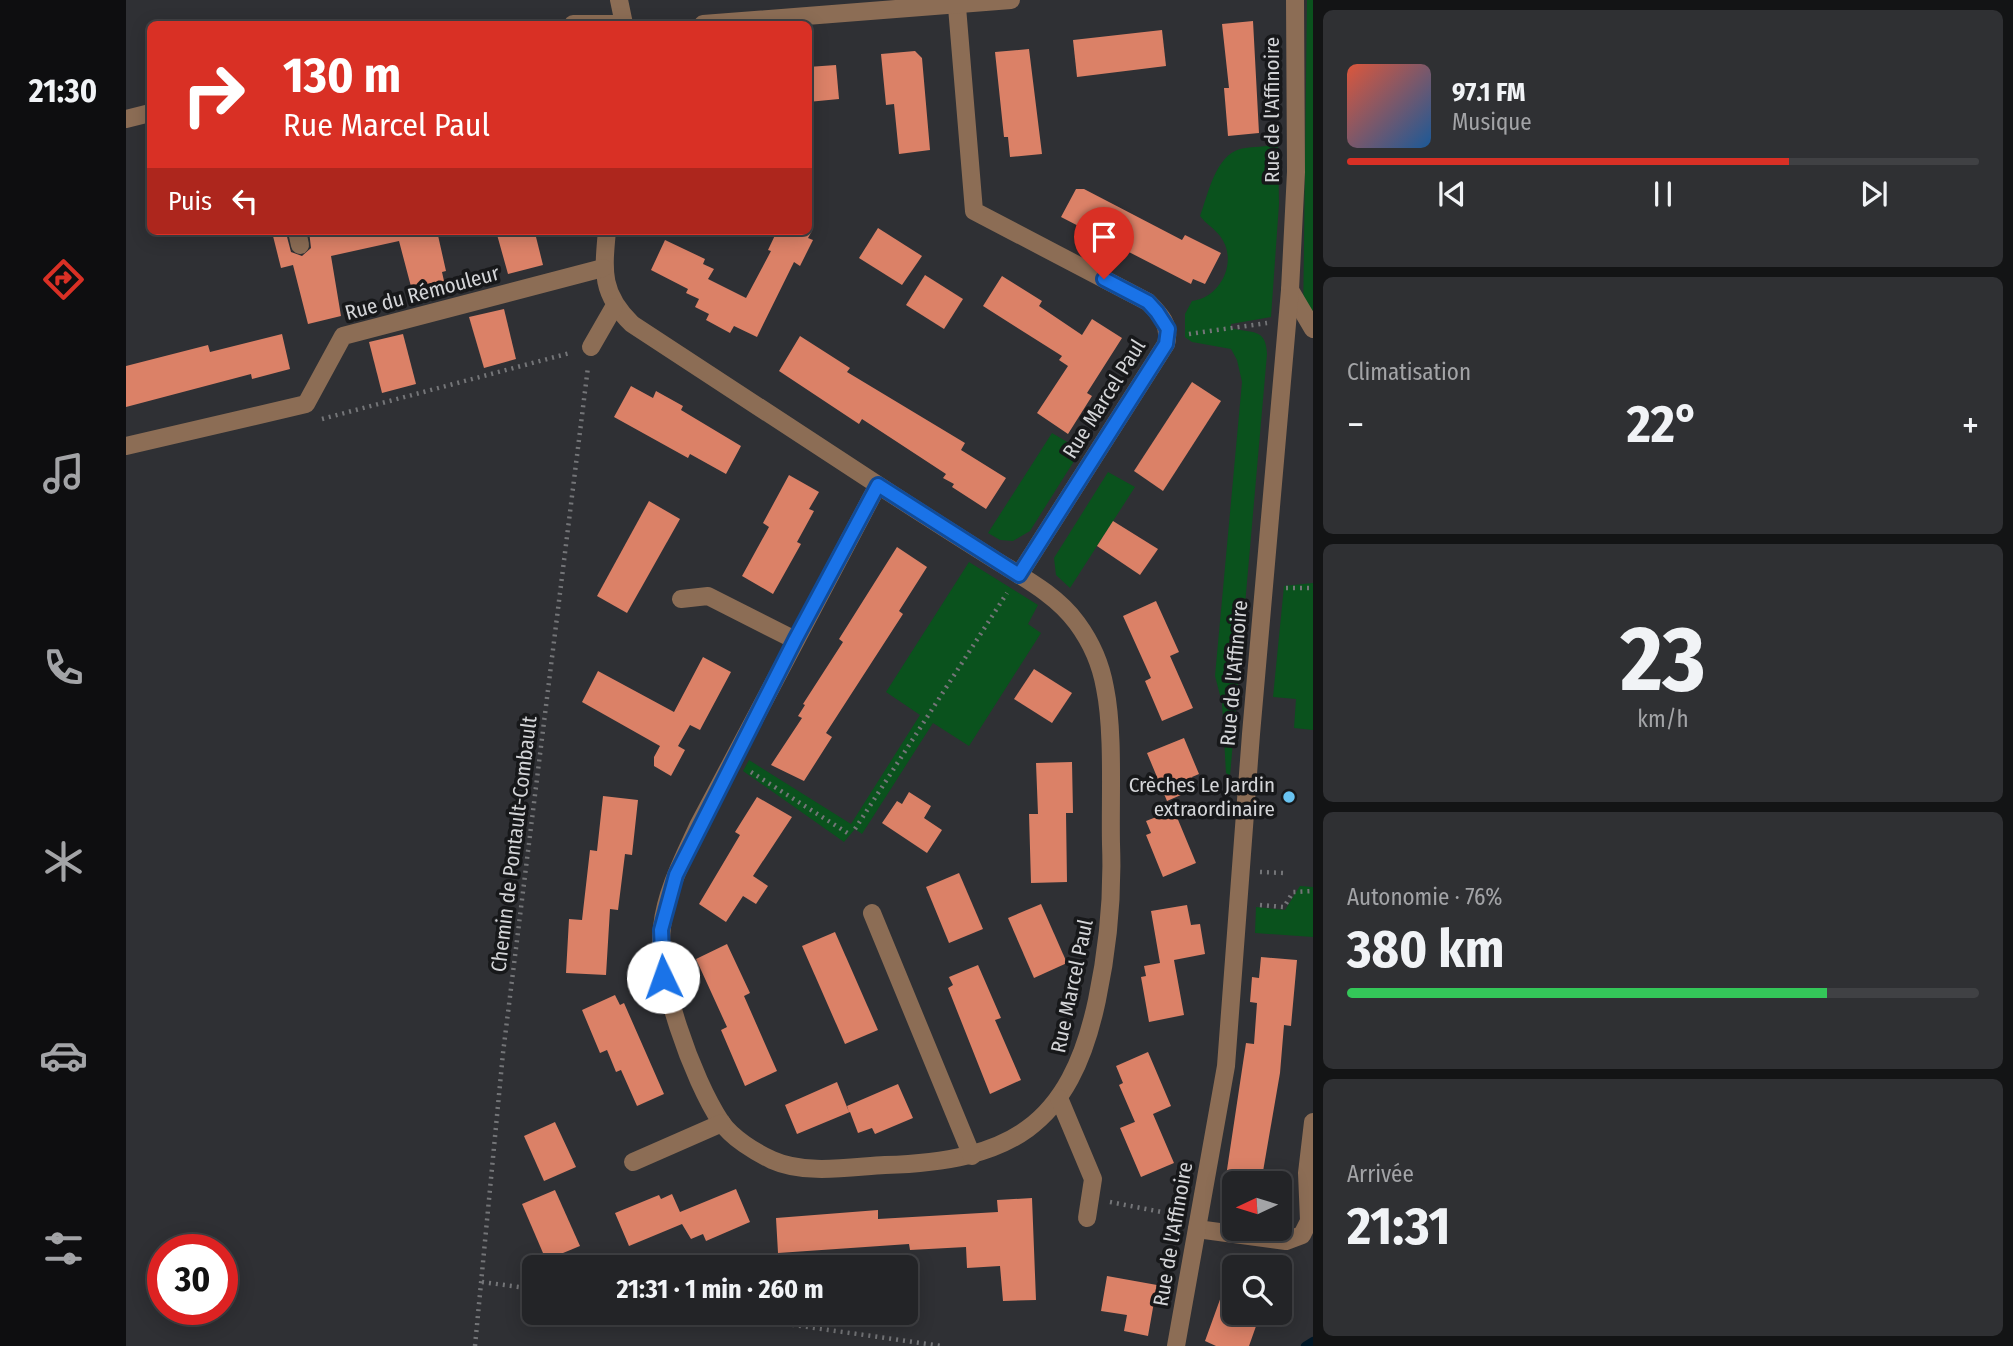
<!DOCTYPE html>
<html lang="fr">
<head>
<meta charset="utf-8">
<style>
  :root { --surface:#232427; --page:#2f3033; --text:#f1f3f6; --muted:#a3a4a7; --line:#404144; --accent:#d93025 }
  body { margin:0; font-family:"Fira Sans Condensed",sans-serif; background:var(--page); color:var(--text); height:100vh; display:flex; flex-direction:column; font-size:26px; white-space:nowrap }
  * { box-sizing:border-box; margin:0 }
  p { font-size:23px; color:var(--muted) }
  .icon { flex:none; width:38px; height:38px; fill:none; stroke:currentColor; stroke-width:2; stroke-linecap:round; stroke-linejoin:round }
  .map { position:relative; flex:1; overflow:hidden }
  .details { display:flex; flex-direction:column; gap:10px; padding:10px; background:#131415; width:700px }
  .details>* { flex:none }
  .guide { position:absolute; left:21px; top:21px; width:665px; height:214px; border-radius:10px; box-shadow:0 4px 18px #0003,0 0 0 2px var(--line); background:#d93025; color:#fff; overflow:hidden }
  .needle { width:46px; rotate:266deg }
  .fabs { position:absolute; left:1096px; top:1171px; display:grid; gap:14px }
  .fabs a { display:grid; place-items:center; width:70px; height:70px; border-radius:10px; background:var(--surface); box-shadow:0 4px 18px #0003,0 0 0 2px var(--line); font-size:35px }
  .speed { position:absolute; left:21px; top:1234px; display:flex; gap:14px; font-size:35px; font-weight:700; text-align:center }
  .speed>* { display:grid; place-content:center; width:91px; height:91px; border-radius:50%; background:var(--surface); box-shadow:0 4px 18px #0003,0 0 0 2px var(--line); line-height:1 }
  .speed .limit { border:10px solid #d22; background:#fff; color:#111 }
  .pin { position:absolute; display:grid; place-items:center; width:60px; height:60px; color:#fff; margin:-72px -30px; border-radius:50% 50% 50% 0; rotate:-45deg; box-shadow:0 0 7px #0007 }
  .pin .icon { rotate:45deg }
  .me { position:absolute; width:77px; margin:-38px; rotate:357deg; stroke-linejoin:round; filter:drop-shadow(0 0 5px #0008) }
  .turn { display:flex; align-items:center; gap:24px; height:147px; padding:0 21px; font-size:32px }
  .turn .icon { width:91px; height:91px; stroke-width:2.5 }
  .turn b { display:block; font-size:49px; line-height:60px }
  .then { display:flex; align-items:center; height:66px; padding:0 21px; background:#0003; gap:14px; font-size:26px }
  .big { font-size:52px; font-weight:700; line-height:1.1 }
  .details .widget { flex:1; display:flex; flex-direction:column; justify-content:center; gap:10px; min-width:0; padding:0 24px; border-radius:10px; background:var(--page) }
  .details .dial { align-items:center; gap:0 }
  .dial b { font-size:91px; line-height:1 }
  .song { display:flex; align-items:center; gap:21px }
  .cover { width:84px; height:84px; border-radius:10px; background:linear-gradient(135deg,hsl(10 70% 55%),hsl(210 70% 35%)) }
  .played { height:7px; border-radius:4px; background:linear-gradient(90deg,var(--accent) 70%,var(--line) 70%) }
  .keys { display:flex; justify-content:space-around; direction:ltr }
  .heat { display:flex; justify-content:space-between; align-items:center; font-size:38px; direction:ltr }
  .charge { height:10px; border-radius:5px; background:linear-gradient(90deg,#34c759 76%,var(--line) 0) }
  .trip { position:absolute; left:396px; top:1255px; width:396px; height:70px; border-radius:10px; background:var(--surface); box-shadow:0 4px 18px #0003,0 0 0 2px var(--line); font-weight:700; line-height:70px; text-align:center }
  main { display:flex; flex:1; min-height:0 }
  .dock { display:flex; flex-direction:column; width:126px; justify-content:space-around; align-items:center; background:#0e0e10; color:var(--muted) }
  .dock .icon { width:49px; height:49px }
  .dock .active { color:var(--accent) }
  .dock b { font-size:32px; color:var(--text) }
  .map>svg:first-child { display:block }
  .green { fill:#0a521d }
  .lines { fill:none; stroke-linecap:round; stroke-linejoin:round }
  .stream { stroke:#001727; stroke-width:8 }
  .building { fill:#db8167 }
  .path { stroke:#747578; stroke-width:4.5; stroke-dasharray:2 5; stroke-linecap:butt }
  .minor { stroke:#8c6d55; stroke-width:18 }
  .route-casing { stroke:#114b97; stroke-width:18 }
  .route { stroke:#1a73e8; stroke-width:12 }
  .poi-dot { fill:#69c3f1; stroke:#17181a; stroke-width:2.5 }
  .labels { text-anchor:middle; stroke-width:7; stroke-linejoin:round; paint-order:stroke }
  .street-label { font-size:21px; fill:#d4d5d8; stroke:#17181a }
  .poi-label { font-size:21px; fill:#d4d5d8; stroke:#17181a; text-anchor:end }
</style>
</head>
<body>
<main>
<nav class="dock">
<b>21:30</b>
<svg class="icon active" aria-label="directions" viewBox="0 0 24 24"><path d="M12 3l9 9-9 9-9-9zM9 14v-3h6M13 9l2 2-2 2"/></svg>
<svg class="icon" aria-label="music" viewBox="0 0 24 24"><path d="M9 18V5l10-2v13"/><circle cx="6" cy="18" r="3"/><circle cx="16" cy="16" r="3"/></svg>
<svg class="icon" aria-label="phone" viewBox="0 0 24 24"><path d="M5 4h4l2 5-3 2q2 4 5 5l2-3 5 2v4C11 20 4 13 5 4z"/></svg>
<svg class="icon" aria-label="climate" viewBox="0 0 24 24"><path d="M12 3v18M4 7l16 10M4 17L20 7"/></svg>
<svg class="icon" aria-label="car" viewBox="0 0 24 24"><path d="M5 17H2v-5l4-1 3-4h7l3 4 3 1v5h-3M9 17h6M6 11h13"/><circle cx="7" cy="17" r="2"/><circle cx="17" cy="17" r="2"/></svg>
<svg class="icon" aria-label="filters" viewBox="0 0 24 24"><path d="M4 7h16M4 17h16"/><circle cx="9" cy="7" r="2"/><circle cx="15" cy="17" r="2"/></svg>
</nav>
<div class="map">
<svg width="1187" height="1346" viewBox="0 0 1187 1346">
  <rect width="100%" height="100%" fill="#2f3034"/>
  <!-- green -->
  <g class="green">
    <path d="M1181,0h6v318l-10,7z"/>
    <path d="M1148,145l4,2 1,57 -8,113 -40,7v4c21,6 35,-1 36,26l-37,422 -4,-3 -4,-70 -7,-27 27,-294 -5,-22 -6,-11 -39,-7 -7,-5v-23l7,-13c29,-3 47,-41 28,-65 -6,-8 -14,-12 -20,-20 8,-21 15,-60 40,-67 10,-2 23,-2 34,-4z"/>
    <path d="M926,433l29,17 -51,81 -17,10 -13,-1 -12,-7z"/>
    <path d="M982,472l27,15 -65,101 -14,-13 -2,-17z"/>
    <path d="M843,562l69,43 -10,19 13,9 -72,113 -36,-23 -71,111 -7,-5 -11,13 -101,-71 6,-11 102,64 69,-109 -34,-23z"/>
    <path d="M1187,583v147l-19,-2 2,-29 -23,-2 11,-111z"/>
    <path d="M1174,886l13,1v50l-58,-4 1,-26 29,3z"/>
  </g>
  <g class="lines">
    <!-- stream -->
    <path class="stream" d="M1179,1346l8,-5"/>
  </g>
  <!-- building -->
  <g class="building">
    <path d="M1127,21l6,112 -31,3 -4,-48h5l-7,-64z"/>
    <path d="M1036,30l4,36 -89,11 -4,-37z"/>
    <path d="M903,49l13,105 -32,3 -2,-20h-4l-9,-85z"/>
    <path d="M789,51l7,7 8,92 -31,4 -5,-50 -8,1 -5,-51z"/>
    <path d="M710,65l3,34 -31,3v-35z"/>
    <path d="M950,189h8l98,51 3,-5 36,18 -16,31 -12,-5 -2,5 -130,-67z"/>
    <path d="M752,228l44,28 -20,29 -43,-27z"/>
    <path d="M183,231h128l9,40 -4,1 4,18 -32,8 -15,-57 -68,15 10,60 -33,8 -15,-59 -12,3 -8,-32 13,-3 5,19 11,4 9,-8z"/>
    <path d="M370,231h35l1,6h4l7,28 -35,9z"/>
    <path d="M651,231h35l-4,7 5,2 -13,26 -6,-4 -37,75 -23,-11 -4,7 -24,-13 3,-6 -14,-7 4,-8 -13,-6 2,-4 -37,-19 14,-30 40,19 -2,5 11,5 -6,10 38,19 25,-47 -3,-1z"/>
    <path d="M799,275l38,24 -19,30 -38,-24z"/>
    <path d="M876,276l40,25 -3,5 43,29 10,-16 30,19 -35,55 5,3 -24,38 -31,-21 31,-47 -9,-6 3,-4 -79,-50z"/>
    <path d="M378,309l12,50 -32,9 -15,-51z"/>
    <path d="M156,334l8,35 -38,10 -1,-5 -125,33v-41l82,-21 2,7z"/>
    <path d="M277,334l13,50 -34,9 -13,-51z"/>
    <path d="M674,336l50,32 -3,4 118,71 -4,7 45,28 -20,31 -34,-22 2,-3 -11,-6 3,-4 -84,-55 -3,5 -80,-53z"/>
    <path d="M1066,382l29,19 -58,90 -29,-20z"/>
    <path d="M505,386l22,12 3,-7 27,15 -2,4 60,36 -15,28 -36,-20 -2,4 -74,-41z"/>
    <path d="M663,475l30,17 -10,17 5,2 -17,31 4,2 -28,50 -31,-18 27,-49 -6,-4z"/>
    <path d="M523,501l31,18 -53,94 -30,-17z"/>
    <path d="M987,521l45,28 -18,26 -43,-29z"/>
    <path d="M771,547l30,20 -28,44 4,3 -77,119 6,4 -28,44 -33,-16 31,-47 -4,-2 7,-11 -2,-1 40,-62 -4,-3z"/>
    <path d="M1030,601l23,51 -9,4 23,52 -31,13 -17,-40 6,-3 -28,-62z"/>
    <path d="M577,657l28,15 -31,58 -10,-5 -12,21 7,4 -14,26 -17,-10v-9l6,-11 -78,-44 16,-31 76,41z"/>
    <path d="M908,669l38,24 -20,30 -38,-24z"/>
    <path d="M1058,738l15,36 -7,3 5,11 -30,13 -20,-48z"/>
    <path d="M946,762l1,51h-7l1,69 -36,1 -2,-69h9l-2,-51z"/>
    <path d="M783,792l22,14 -7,12 18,12 -15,23 -45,-30 15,-22 5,3z"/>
    <path d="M477,796l35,4 -6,55 -7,-1 -7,56 -8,-1 -4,66 -40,-2 3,-54 13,1 8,-70 7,1z"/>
    <path d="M631,797l35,20 -39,59 15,10 -12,18 -13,-8 -17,26 -27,-18 41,-69 -5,-3z"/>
    <path d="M1048,810l22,53 -33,14 -17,-42 5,-2 -5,-12z"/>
    <path d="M833,873l24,56 -34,14 -23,-56z"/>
    <path d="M915,904l26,59 -33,15 -26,-60z"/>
    <path d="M1061,905l4,20 9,-1 5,30 -31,6 10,55 -35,7 -8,-45 5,-1 -2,-10 16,-3 -9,-52z"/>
    <path d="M709,932l43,98 -33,14 -43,-98z"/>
    <path d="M601,944l23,49 -6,3 33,75 -32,15 -24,-56 6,-3 -31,-68z"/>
    <path d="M1135,957l36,3 -6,66 -7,-1 -4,48 -19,110h-36l21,-140 8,1 3,-41 -7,-1 2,-25 7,1z"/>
    <path d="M852,965l23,53 -6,2 26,60 -31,14 -42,-106 5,-3 -4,-8z"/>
    <path d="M489,995l5,10 4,-2 40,91 -27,12 -16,-36 -5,2 -9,-22 -7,3 -18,-43z"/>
    <path d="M1022,1052l23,54 -18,8 21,49 -33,14 -21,-49 22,-9 -7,3 -16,-37 4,-2 -7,-17z"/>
    <path d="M711,1082l12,30 -2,-6 51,-22 15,34 -38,16 -3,-6 -14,5 -8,-21 -53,22 -12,-29z"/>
    <path d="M429,1122l21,45 -32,14 -20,-45z"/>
    <path d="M610,1189l14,33 -44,19 -3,-7 -12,5 -9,-15 -53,22 -14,-33 44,-18 2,4 11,-5 8,18z"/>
    <path d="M429,1190l25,56 -34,14 -24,-56z"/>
    <path d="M906,1198l4,102 -33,1 -3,-35 -33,2 -1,-21 -56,3 -1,-6 -131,9 -2,-35 102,-8v9l120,-7 -1,-12z"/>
    <path d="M1105,1269l3,43h27l-12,34h-33l-11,-5z"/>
    <path d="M981,1276l50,9 -9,51 -24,-5 3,-16 -26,-4z"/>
  </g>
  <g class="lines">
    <!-- path -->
    <g class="path">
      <path d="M1063,334l78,-11"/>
      <path d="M196,419l248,-66"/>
      <path d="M1160,588h27"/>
      <path d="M625,772l98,62"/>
      <path d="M729,829l152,-236"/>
      <path d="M1134,872l24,1"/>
      <path d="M1134,905l24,2 9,-15 20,-1"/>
      <path d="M984,1202l67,13"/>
      <path d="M356,1282l52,7"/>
      <path d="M576,1312l240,34"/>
      <path d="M349,1346l28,-293 85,-686"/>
    </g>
    <!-- minor -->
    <g class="minor">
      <path d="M493,0l5,24"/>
      <path d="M831,7l17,204 174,91c12,12 23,23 18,42l-147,231"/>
      <path d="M447,24h52"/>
      <path d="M577,24l308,-24"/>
      <path d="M0,119l24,-6"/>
      <path d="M171,231l3,14"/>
      <path d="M481,231c-4,41 -6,63 25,93l246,161 -180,341c-15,33 -32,65 -36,101 -7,49 31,153 59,195 11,16 34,30 51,38 33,15 78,7 113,5 125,-4 185,-38 212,-165 11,-52 16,-102 14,-156 -1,-46 3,-112 -6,-156 -4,-23 -14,-46 -28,-65 -21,-29 -55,-46 -85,-65 -38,-24 -76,-48 -114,-73"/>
      <path d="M1164,290l23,39"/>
      <path d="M465,347l23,-40"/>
      <path d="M0,446l180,-42 37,-68 260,-68"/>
      <path d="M555,599l27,-3 87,44"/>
      <path d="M746,913l100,243"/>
      <path d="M933,1098l34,81 -6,39"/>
      <path d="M507,1162l89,-39"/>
      <path d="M1071,1229l89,12 16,-6 7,-14 -2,-48 6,-51"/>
      <path d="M1050,1346l50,-280 25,-332 39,-444 6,-118 -1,-172"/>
    </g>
  </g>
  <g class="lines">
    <defs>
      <path id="route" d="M537,977l-2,-47 15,-55 119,-235 83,-155 141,90 147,-231 2,-15 -11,-17 -9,-10 -44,-23"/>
    </defs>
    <!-- route casing -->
    <use href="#route" class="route-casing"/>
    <!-- route -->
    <use href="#route" class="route"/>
  </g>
  <!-- markers -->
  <circle class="poi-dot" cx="1163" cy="797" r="7"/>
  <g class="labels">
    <!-- street labels -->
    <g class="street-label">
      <text transform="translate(1146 110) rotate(-90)" y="7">Rue de l'Affinoire</text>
      <text transform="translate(296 293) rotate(-15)" y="7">Rue du Rémouleur</text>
      <text transform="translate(978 399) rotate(-58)" y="7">Rue Marcel Paul</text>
      <text transform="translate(1108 673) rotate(-85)" y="7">Rue de l'Affinoire</text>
      <text transform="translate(388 844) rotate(-83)" y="7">Chemin de Pontault-Combault</text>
      <text transform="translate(946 986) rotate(-78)" y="7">Rue Marcel Paul</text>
      <text transform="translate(1047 1234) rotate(-80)" y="7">Rue de l'Affinoire</text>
    </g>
    <!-- poi labels -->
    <g class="poi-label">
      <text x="1149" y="792">Crèches Le Jardin<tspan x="1149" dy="24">extraordinaire</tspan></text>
    </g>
  </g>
</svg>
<div class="fabs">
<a><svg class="needle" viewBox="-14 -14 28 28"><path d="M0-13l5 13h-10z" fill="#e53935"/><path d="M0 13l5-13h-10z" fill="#a3a4a7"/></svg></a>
<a><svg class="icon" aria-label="search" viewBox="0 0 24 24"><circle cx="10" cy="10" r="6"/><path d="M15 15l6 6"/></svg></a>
</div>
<div class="speed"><div class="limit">30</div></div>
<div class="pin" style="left:978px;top:279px;background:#d93025"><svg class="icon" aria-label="arrive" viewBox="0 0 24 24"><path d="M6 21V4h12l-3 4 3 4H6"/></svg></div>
<svg class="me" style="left:537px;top:977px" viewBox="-20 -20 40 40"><circle r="19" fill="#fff"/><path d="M0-13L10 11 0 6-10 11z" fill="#1a73e8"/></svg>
<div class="trip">21:31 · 1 min · 260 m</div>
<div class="guide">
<div class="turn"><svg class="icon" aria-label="right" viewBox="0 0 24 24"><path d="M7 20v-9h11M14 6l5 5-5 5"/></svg><div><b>130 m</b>Rue Marcel Paul</div></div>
<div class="then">Puis<svg class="icon" aria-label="left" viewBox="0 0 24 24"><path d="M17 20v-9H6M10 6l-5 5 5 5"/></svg></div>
</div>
</div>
<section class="details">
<div class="widget">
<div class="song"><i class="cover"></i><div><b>97.1 FM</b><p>Musique</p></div></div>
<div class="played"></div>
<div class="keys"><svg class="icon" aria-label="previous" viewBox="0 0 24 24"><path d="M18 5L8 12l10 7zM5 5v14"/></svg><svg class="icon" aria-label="pause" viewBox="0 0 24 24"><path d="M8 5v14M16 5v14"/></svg><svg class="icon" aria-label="next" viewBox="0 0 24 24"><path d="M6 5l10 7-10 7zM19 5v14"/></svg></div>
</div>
<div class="widget"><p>Climatisation</p>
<div class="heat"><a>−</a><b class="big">22°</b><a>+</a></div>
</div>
<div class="widget dial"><b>23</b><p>km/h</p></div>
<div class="widget"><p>Autonomie · 76%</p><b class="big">380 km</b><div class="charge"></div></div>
<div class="widget"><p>Arrivée</p><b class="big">21:31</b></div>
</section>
</main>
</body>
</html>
